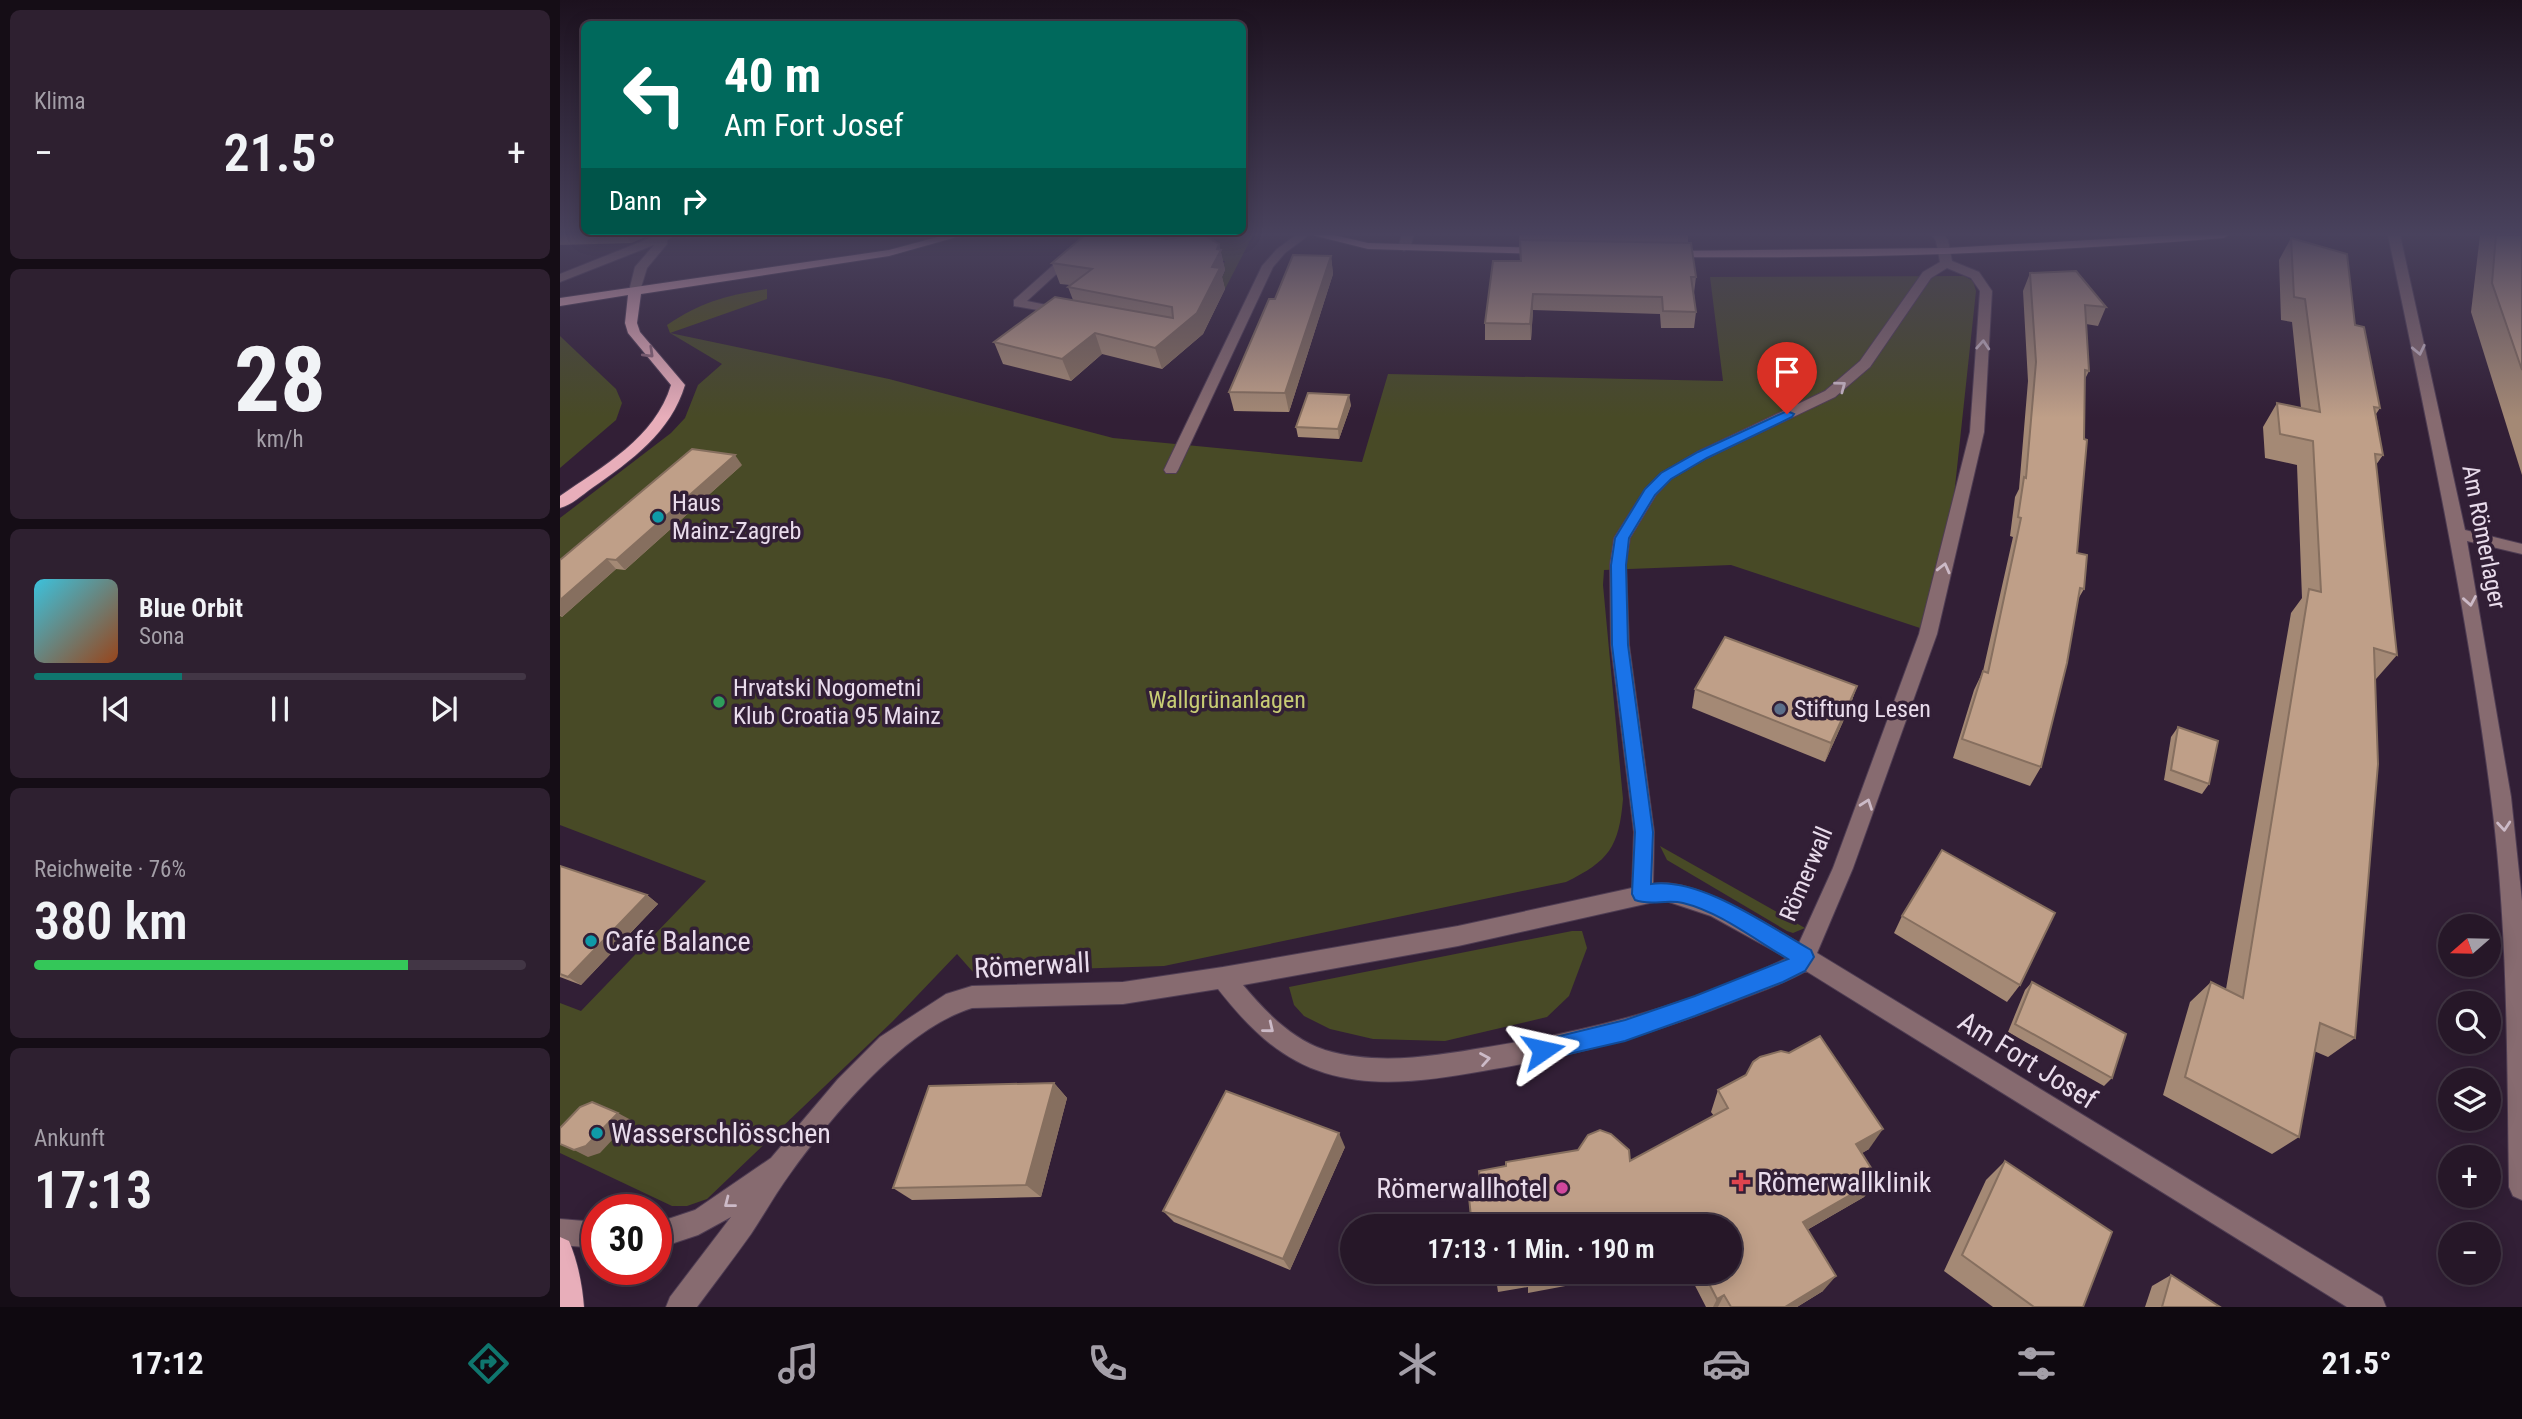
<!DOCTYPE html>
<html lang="de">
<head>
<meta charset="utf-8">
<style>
  :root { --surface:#261728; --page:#2e2030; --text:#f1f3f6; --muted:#a49fa8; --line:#423645; --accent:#0f766e }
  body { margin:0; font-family:"Roboto Condensed",sans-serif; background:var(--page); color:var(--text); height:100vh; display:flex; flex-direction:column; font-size:26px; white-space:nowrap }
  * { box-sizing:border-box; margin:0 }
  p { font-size:23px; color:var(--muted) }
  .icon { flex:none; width:38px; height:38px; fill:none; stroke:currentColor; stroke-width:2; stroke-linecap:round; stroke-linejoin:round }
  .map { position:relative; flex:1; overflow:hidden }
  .panel { display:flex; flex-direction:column; gap:10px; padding:10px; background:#150d16; width:560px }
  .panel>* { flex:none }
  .guide { position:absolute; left:21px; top:21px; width:665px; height:214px; border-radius:10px; box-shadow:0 4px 18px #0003,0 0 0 2px var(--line); background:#00695c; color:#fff; overflow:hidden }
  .needle { width:46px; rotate:250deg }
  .fabs { position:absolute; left:1878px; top:914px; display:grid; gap:14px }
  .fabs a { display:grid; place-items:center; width:63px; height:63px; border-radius:50%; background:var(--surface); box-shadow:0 4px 18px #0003,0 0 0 2px var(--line); font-size:35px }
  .speed { position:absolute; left:21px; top:1194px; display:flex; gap:14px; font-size:35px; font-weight:700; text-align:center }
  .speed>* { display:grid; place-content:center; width:91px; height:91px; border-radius:50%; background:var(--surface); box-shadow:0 4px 18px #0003,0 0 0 2px var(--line); line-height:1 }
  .speed .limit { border:10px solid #d22; background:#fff; color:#111 }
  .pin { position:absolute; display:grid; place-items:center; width:60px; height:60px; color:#fff; margin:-72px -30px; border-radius:50% 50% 50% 0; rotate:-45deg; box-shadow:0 0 7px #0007 }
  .pin .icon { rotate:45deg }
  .me { position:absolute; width:77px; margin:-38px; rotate:79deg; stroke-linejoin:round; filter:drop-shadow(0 0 5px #0008) }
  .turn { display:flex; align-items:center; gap:24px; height:147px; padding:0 28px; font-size:32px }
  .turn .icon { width:91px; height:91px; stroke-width:2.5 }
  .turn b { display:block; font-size:49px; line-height:60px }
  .then { display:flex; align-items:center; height:66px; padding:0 28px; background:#0003; gap:14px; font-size:26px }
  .big { font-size:52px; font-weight:600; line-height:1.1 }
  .panel .card { flex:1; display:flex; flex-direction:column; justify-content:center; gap:10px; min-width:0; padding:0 24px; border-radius:10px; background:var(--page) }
  .panel .dial { align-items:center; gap:0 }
  .dial b { font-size:91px; line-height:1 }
  .song { display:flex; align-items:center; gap:21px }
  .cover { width:84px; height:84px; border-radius:10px; background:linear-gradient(135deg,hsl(190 70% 55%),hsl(20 70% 35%)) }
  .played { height:7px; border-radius:4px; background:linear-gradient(90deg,var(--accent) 30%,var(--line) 30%) }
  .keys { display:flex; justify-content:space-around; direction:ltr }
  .heat { display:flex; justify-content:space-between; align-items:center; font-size:38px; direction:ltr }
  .charge { height:10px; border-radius:5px; background:linear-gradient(90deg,#34c759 76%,var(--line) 0) }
  .trip { position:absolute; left:780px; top:1214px; width:402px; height:70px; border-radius:35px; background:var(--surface); box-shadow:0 4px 18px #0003,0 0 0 2px var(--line); font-weight:600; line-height:70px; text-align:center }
  .tab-bar { display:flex; height:112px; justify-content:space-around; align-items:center; background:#0f0910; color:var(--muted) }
  .tab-bar .icon { width:49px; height:49px }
  .tab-bar .active { color:var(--accent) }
  .tab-bar b { font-size:32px; color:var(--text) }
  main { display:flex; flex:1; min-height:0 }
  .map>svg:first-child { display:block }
  .green { fill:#484a26 }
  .forest { fill:#4e5013 }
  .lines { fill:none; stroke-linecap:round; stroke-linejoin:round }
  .minor-casing { stroke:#4f3d53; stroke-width:2 }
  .major-casing { stroke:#4f3d53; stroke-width:2 }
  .minor { fill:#876b70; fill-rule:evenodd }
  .major { fill:#e8aeba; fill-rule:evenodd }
  .wall { fill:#a48975 }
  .shaded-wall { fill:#866f5f }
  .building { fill:#bf9f88; stroke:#866f5f; stroke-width:2 }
  .oneway { stroke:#ccbac7 }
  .oneway2 { stroke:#8d6678 }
  .route { fill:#1a73e8; stroke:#114b97; stroke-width:2 }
  .culture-dot { fill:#0f9aa8; stroke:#321f36; stroke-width:2.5 }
  .leisure-dot { fill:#2e9e5b; stroke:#321f36; stroke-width:2.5 }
  .service-dot { fill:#5c6f8a; stroke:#321f36; stroke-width:2.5 }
  .health-dot { fill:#e0444e; stroke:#321f36; stroke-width:2.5 }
  .hotel-dot { fill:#d1479c; stroke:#321f36; stroke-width:2.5 }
  .labels { text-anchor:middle; stroke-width:7; stroke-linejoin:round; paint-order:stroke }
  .poi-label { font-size:24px; fill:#e9dcec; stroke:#321f36; text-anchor:start }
  .street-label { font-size:24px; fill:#e9dcec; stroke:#321f36 }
  .park-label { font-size:24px; fill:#c7cc74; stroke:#321f36 }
  .near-poi-label { font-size:28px; fill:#e9dcec; stroke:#321f36; text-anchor:start }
  .near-street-label { font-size:28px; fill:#e9dcec; stroke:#321f36 }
</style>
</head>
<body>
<main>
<section class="panel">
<div class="card"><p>Klima</p>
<div class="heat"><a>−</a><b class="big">21.5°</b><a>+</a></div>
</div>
<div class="card dial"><b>28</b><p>km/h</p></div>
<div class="card">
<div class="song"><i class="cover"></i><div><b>Blue Orbit</b><p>Sona</p></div></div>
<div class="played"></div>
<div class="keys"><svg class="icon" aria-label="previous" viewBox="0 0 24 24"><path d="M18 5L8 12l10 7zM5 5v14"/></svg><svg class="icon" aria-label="pause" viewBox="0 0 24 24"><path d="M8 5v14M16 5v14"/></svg><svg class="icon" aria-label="next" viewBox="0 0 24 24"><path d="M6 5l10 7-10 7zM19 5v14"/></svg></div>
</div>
<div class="card"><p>Reichweite · 76%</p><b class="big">380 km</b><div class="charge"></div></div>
<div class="card"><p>Ankunft</p><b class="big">17:13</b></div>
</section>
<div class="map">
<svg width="1962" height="1307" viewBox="0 0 1962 1307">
  <rect width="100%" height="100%" fill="#321f36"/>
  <!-- green -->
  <g class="green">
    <path d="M544,235h149l-28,54 -8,-1 8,-17 -4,-1 4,-9 -13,-1z"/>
    <path d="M1404,276l9,5 3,10 -25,233 -31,104 -189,-63 -127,5 -1,15 20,214c-4,48 -14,62 -57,83l-402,84 -191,6 -16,-18 -64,67 -186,178 -20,7h-15l-112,-53v-150l21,8 125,-130 -146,-56v-307l111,-85 14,-15 13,-33 24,-21 -52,-31 219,46 224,59 249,24 26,-88 335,7 -13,-104z"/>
    <path d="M0,336l56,53 6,14 -6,17 -56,48z"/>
    <path d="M1100,846l145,82 -12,5 -6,-2 -120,-71z"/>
    <path d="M1012,931h10l5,17 -18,48 -22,21 -102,24 -72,-2 -43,-10 -26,-13 -10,-11 -5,-18z"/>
  </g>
  <!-- forest -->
  <path class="forest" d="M207,289v10l-97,34 -3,-8c36,-24 58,-29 100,-36z"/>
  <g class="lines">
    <defs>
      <g id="minor">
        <path d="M98,235h16l-7,5v4l-20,24 -8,26 -10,-3 6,-24 19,-22 -94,37v-8z"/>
        <path d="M527,235h12l-72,66 39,8v6l-52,-9v-6z"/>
        <path d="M736,235h13l-24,18 -12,14 -95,203 -2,3h-10l-2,-3 98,-204 15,-17z"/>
        <path d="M842,235h12l-4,13 -6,3 -6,-3z"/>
        <path d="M1372,235h12l4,5 4,21 27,11 13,19 -8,141 -47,202 -84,234 -36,85 565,344 4,10h-39l-541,-336c-22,13 -48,21 -73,31 -87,34 -158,54 -250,69 -52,9 -106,18 -158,2 -46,-14 -78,-47 -107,-84l-95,15 -151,4c-68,21 -139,107 -180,163 -15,20 -27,42 -41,63 -18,25 -36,49 -54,73h-31l4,-10 61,-80 -33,18 -42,14v-26l39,-13 76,-52 67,-79 42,-42 66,-43 26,-8 151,-4 100,-15 235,-41 174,-38 2,-56 -23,-187 -1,-80 4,-27 31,-49 16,-16 36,-21 128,-61 35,-30 63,-89 17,-10 -4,-21zM1387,268l24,10 9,13 -10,141 -51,202 -86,234 -34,75c-33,-20 -108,-67 -146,-59l1,-52 -25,-187 -3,-80 4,-27 26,-43 15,-16 36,-21 128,-61 35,-30 61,-89zM1103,900l48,16 76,42c-94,47 -197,73 -299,89 -54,9 -109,19 -163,3 -34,-11 -60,-39 -82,-65l215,-39z"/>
        <path d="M1828,235h12l65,295 57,14v10l-55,-13 44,256 11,104v299l-9,-4 -4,-9c-2,-130 -1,-261 -18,-390 -24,-189 -64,-375 -103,-562z"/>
        <path d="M0,1219l37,3v26l-37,-3z"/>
      </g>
      <g id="major">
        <path d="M385,235h19l-75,21 -248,38 -4,29 3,9 45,53c-14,47 -54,76 -93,103 -10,7 -20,17 -32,20v-12c43,-30 95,-58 111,-111l-43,-52 -3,-10 3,-28 -68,11v-8l329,-48z"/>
        <path d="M752,235h22l34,8 175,5 6,3 -6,3 -175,-5z"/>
        <path d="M1618,235h51l-5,3c-185,15 -370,21 -555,19l-6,-3 6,-3 277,-3z"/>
        <path d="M0,1237l9,4c9,22 13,42 15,66h-24z"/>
      </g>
    </defs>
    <!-- minor casing -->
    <use href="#minor" class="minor-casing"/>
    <!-- major casing -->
    <use href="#major" class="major-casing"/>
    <!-- minor -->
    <use href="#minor" class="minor"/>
    <!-- major -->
    <use href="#major" class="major"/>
  </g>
  <!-- wall -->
  <g class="wall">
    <path d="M0,235h89l-18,8 -71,2z"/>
    <path d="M959,235h169v8l8,34 -2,16 2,19 -2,16h-33l-1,-14 -127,-4 -2,30h-46v-17l35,-62z"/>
    <path d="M1920,235h42v240l-51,-163z"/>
    <path d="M1731,238l64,87 25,83 -4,6 7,41 -7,10 21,190 -21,24h-1l-20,359 -27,19 -14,-6 -15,86 -27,17 -109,-59 27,-93 21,-20 15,7 65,-376 11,-15 -5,-133 -32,-7 -2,-31 14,-24 24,5 -9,-86 -11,-2 -2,-60z"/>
    <path d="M606,239l53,5 6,26 -3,7 3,12 -22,45 -41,35 -60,-15 -31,27 -68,-17 -9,-22 79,-42 -5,-13 2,-2 -10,-1 -8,-21z"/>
    <path d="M771,256l2,18 -44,138 -55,-1 -5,-19 46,-93z"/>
    <path d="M1470,273l76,34 -8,19 -12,-2 3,47 -4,8 -8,174 7,36 -7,12 -36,166 -11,19 -77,-28 21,-68 9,-19 30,-134 -3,-1 5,-39 4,-8 9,-108 -5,-90z"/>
    <path d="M791,405l-12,34 -41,-2 -2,-10z"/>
    <path d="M182,465l-117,105 -9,-1 -54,48 -2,-1v-56z"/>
    <path d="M1297,686l-7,20 -25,56 -133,-54 3,-19z"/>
    <path d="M1618,727l31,57 -7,10 -38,-14 7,-43z"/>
    <path d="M0,866l87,29 11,9 -77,81 -21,-8z"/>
    <path d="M1342,916l118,69 -13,17 -113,-69z"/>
    <path d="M1472,982l80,96 -8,8 -96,-54 17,-42z"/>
    <path d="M494,1083l13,15 -26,99 -129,3 -19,-12z"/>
    <path d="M1158,1090l151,59 -7,4 16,26 -14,18 -57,33 16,61 -26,16h-91l-18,-35h43v-45l-249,-32 148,-34 84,-45 -3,-4z"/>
    <path d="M785,1147l-55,123 -116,-48 -11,-11z"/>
    <path d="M1445,1161l78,146h-90l-49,-36 42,-91z"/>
    <path d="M935,1272h145l-112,21v-6l-30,5z"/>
    <path d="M1611,1275l49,32h-75l7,-21z"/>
  </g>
  <!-- shaded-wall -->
  <g class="shaded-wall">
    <path d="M66,235h23l-18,8z"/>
    <path d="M659,244l6,26 -3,7 3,12 -22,45 -41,35 -7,-21 57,-81z"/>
    <path d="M771,256l2,18 -44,138 -4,-19z"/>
    <path d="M973,294v16l-2,30 -1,-16z"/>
    <path d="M535,333l7,21 -31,27 -9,-22z"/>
    <path d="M789,395l2,10 -12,34 -1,-10z"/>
    <path d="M175,455l7,10 -117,105 -9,-10z"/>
    <path d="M47,559l9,10 -54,48 -2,-2v-15z"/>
    <path d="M1297,686l-7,20 -25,56 6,-19z"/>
    <path d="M87,895l11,9 -77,81 -13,-8z"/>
    <path d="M494,1083l13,15 -26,99 -15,-12z"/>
    <path d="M58,1113l13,7 -31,33 -12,4 -14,-7z"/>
    <path d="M1323,1129l-14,20 -26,15 13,-20z"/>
    <path d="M779,1133l6,14 -55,123 -7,-11z"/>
    <path d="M1318,1179l-14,18 -73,42 12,-17z"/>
    <path d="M1276,1276l-13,15 -26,16h-12z"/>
    <path d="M1164,1295l-6,12h-5l4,-8z"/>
  </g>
  <!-- building -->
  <g class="building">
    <path d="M525,235h58l23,4 38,-4 15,9 -2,5 4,1 -9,17 8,1 -23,45 -42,35 -60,-15 -33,26 -68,-17 61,-45 118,21 -1,-11 -104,-20 24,-18 -40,-6z"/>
    <path d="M1936,235h26v135l-30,-87z"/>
    <path d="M1731,238l56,16 8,71 9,2 16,81 -6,-1 9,48 -8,-1 22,201 -23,-7 4,116 -23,274 -35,-15 -21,114 -114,-60 26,-95 32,16 66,-409 12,3 -8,-151 -33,-7 -3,-31 43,9 -15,-113 -11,-2z"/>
    <path d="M960,240l171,3 5,34h-5l5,35 -33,-1 -1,-14 -129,-3 -3,30 -45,-1 8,-62h28z"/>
    <path d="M733,255l38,1 -46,137 -56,-1 40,-93h6z"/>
    <path d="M1516,271l30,36 -21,-2 4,66 -4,-1 -1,69 3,1 -10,113 10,2 -3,34 -4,-1 -13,75 -26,104 -79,-28 21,-68 5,2 33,-155 -3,-1 6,-40 2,1 10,-116 -6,-89z"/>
    <path d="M748,393l41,2 -11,34 -42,-2z"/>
    <path d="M132,449l43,6 -119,105 -9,-1 -47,41v-40z"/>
    <path d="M1165,637l132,49 -26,57 -136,-54z"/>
    <path d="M1618,727l40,14 -9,43 -38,-14z"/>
    <path d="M1382,850l113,63 -35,72 -118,-69z"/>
    <path d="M0,866l87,29 -79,82 -8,-3z"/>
    <path d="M1472,982l94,52 -14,44 -97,-54z"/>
    <path d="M1260,1036l63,93 -27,15 22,35 -75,43 33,54 -51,31h-54l-7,-12 -7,4 -14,-27h28v-45h-259l-3,-30 13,-2 -3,-24 27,-5v-4l72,-12 10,-15 12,-5 11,4 18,16 1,11 98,-53 -10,-18 28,-15 7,-13 7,-5 21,-6 8,2z"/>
    <path d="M494,1083l-28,102 -133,3 36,-102z"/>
    <path d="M666,1091l113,42 -56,126 -120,-48z"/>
    <path d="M32,1102l26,11 -32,33 -12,4 -14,-6v-16l20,-21z"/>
    <path d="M1445,1161l107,71 -29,75h-49l-72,-52z"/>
    <path d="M935,1272h29l-28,5z"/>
    <path d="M967,1272h31l-30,6z"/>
    <path d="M1611,1275l49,32h-58z"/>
  </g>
  <!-- one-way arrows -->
  <defs><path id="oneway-chevron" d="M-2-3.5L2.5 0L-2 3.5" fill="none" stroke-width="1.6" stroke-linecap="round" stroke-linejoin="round" transform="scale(1.75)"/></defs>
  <g class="oneway">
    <use href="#oneway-chevron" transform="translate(1423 345) rotate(-86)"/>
    <use href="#oneway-chevron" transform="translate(1859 350) rotate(78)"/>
    <use href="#oneway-chevron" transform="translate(1281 386) rotate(-37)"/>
    <use href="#oneway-chevron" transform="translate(1384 568) rotate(-76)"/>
    <use href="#oneway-chevron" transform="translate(1910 601) rotate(80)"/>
    <use href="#oneway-chevron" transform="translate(1307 804) rotate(-70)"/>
    <use href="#oneway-chevron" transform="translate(1944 826) rotate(85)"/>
    <use href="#oneway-chevron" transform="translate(709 1028) rotate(39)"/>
    <use href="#oneway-chevron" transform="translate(925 1059) rotate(-10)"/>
    <use href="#oneway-chevron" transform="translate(169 1203) rotate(142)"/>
  </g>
  <use class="oneway2" href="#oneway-chevron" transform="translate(89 353) rotate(44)"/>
  <!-- sky -->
  <linearGradient id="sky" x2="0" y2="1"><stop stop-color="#1c111e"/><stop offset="0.56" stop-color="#49425d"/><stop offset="1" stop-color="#49425d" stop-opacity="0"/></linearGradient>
  <rect width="1962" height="418" fill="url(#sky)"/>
  <!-- route -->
  <path class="route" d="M1227,411l7,3 -2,3 -85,41 -36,21 -16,16 -26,43 -3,27 2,80 25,187 -2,52c50,-7 117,42 160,66l3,7 -9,14 -22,11 -88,34 -70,25 -82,19 -8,-3 -3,-7 3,-8 90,-22 70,-24 93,-37c-33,-19 -68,-47 -105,-56 -16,-4 -34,3 -48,-3l-3,-6 3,-62 -23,-187 -1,-80 4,-27 30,-49 16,-16 37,-21z"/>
  <!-- markers -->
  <g class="culture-dot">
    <circle cx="98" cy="517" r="7"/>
    <circle cx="31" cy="941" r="7"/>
    <circle cx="37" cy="1133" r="7"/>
  </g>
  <circle class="leisure-dot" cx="159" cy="702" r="7"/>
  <circle class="service-dot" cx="1220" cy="709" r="7"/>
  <path class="health-dot" d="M1177.5 1171.5h7v7h7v7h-7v7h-7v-7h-7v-7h7z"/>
  <circle class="hotel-dot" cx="1002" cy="1188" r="7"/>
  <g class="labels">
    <!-- poi labels -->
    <g class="poi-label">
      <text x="112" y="511">Haus<tspan x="112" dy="28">Mainz-Zagreb</tspan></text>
      <text x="173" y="696">Hrvatski Nogometni<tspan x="173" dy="28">Klub Croatia 95 Mainz</tspan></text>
      <text x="1234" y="717">Stiftung Lesen</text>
    </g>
    <!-- street labels -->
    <g class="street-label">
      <text transform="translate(1924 537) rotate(79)" y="8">Am Römerlager</text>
      <text transform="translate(1246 874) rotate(-67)" y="8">Römerwall</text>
    </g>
    <!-- park labels -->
    <g class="park-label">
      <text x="667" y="708">Wallgrünanlagen</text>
    </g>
    <!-- near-poi labels -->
    <g class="near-poi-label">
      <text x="45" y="951">Café Balance</text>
      <text x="51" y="1143">Wasserschlösschen</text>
      <text x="1197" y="1192">Römerwallklinik</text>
      <text x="988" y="1198" text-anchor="end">Römerwallhotel</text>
    </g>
    <!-- near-street labels -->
    <g class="near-street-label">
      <text transform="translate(472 965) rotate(-3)" y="10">Römerwall</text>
      <text transform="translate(1468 1060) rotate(32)" y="10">Am Fort Josef</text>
    </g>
  </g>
</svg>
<div class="fabs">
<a><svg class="needle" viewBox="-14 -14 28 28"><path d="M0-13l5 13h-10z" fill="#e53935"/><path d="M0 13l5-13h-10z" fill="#a49fa8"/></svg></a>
<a><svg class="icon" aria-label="search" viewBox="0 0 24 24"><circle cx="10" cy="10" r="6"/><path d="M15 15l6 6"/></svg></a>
<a><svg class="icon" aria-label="layers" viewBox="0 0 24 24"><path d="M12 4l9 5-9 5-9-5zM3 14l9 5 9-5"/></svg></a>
<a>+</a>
<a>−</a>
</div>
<div class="speed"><div class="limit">30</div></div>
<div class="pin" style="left:1227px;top:414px;background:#d93025"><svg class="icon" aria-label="arrive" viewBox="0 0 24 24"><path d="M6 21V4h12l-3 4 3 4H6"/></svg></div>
<svg class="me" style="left:983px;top:1050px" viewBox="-20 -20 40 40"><path d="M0-17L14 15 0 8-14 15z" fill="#1a73e8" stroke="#fff" stroke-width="4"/></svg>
<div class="trip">17:13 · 1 Min. · 190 m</div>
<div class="guide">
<div class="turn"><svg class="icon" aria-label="left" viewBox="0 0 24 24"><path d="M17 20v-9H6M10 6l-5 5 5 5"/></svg><div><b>40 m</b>Am Fort Josef</div></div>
<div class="then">Dann<svg class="icon" aria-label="right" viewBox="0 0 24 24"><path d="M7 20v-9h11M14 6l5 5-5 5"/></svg></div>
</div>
</div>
</main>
<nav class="tab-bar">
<b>17:12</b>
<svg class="icon active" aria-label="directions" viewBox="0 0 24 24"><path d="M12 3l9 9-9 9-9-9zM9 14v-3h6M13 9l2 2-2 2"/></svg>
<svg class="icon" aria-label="music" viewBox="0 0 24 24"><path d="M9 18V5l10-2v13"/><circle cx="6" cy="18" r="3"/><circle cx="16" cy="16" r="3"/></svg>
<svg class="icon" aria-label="phone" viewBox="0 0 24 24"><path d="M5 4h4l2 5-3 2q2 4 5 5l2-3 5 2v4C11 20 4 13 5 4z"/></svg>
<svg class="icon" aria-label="climate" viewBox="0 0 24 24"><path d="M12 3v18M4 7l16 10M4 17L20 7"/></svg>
<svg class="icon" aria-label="car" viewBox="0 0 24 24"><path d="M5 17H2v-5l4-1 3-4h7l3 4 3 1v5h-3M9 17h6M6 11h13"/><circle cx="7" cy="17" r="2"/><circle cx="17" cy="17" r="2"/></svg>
<svg class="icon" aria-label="filters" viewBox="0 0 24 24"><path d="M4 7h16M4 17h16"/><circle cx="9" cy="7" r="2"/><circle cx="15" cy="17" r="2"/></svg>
<b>21.5°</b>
</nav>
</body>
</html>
